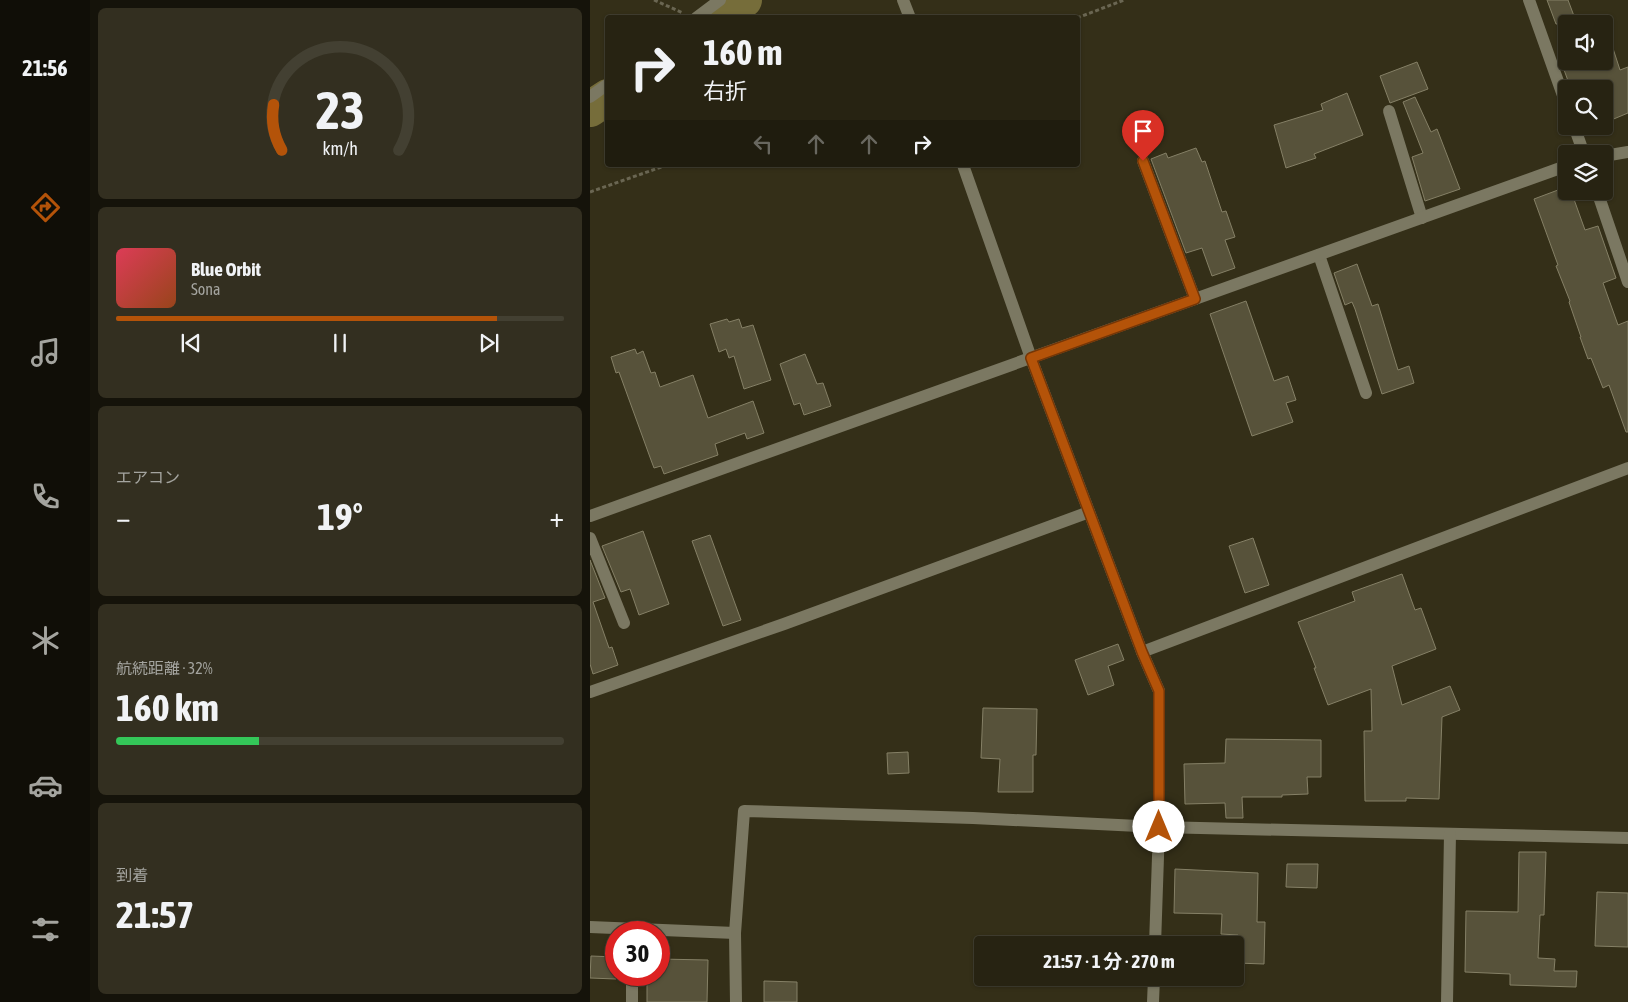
<!DOCTYPE html>
<html lang="ja">
<head>
<meta charset="utf-8">
<style>
  :root { --surface:#272312; --page:#332f20; --text:#f1f3f6; --muted:#a4a49f; --line:#434032; --accent:#b45309 }
  body { margin:0; font-family:"Asap Condensed","Noto Sans JP",sans-serif; background:var(--page); color:var(--text); height:100vh; display:flex; flex-direction:column; font-size:19px; white-space:nowrap }
  * { box-sizing:border-box; margin:0 }
  p { font-size:16px; color:var(--muted) }
  .icon { flex:none; width:28px; height:28px; fill:none; stroke:currentColor; stroke-width:2; stroke-linecap:round; stroke-linejoin:round }
  .map { position:relative; flex:1; overflow:hidden }
  .side { display:flex; flex-direction:column; gap:8px; padding:8px; background:#15130a; width:500px }
  .side>* { flex:none }
  .guide { position:absolute; left:15px; top:15px; width:475px; height:152px; border-radius:5px; box-shadow:0 1px 4px #0004,0 0 0 1px var(--line); background:#272312; color:var(--text); overflow:hidden }
  .tools { position:absolute; left:968px; top:15px; display:grid; gap:10px }
  .tools a { display:grid; place-items:center; width:55px; height:55px; border-radius:5px; background:var(--surface); box-shadow:0 1px 4px #0004,0 0 0 1px var(--line); font-size:25px }
  .speed { position:absolute; left:15px; top:921px; display:flex; gap:10px; font-size:25px; font-weight:700; text-align:center }
  .speed>* { display:grid; place-content:center; width:65px; height:65px; border-radius:50%; background:var(--surface); box-shadow:0 1px 4px #0004,0 0 0 1px var(--line); line-height:1 }
  .speed .limit { border:8px solid #d22; background:#fff; color:#111 }
  .pin { position:absolute; display:grid; place-items:center; width:42px; height:42px; color:#fff; margin:-51px -21px; border-radius:50% 50% 50% 0; rotate:-45deg; box-shadow:0 0 5px #0007 }
  .pin .icon { rotate:45deg }
  .me { position:absolute; width:55px; margin:-28px; rotate:0deg; stroke-linejoin:round; filter:drop-shadow(0 0 4px #0008) }
  .turn { display:flex; align-items:center; gap:18px; height:105px; padding:0 15px; font-size:22px }
  .turn .icon { width:65px; height:65px; stroke-width:2.5 }
  .turn b { display:block; font-size:35px; line-height:42px }
  .lanes { display:flex; align-items:center; height:48px; padding:0 15px; background:#0003; justify-content:center; gap:25px; direction:ltr }
  .lanes .off { opacity:.35 }
  .big { font-size:38px; font-weight:700; line-height:1.1 }
  .side .tile { flex:1; display:flex; flex-direction:column; justify-content:center; gap:8px; min-width:0; padding:0 18px; border-radius:8px; background:var(--page) }
  .side .dial { align-items:center; gap:0 }
  .dial svg { height:130px; overflow:visible; fill:none; stroke:var(--line); stroke-width:7; stroke-linecap:round; text-anchor:middle }
  .dial text { fill:var(--text); stroke:none }
  .song { display:flex; align-items:center; gap:15px }
  .cover { width:60px; height:60px; border-radius:8px; background:linear-gradient(135deg,hsl(350 70% 55%),hsl(20 70% 35%)) }
  .played { height:5px; border-radius:2px; background:linear-gradient(90deg,var(--accent) 85%,var(--line) 85%) }
  .keys { display:flex; justify-content:space-around; direction:ltr }
  .heat { display:flex; justify-content:space-between; align-items:center; font-size:28px; direction:ltr }
  .charge { height:8px; border-radius:4px; background:linear-gradient(90deg,#34c759 32%,var(--line) 0) }
  .trip { position:absolute; left:384px; top:936px; width:270px; height:50px; border-radius:5px; background:var(--surface); box-shadow:0 1px 4px #0004,0 0 0 1px var(--line); font-weight:700; line-height:50px; text-align:center }
  main { display:flex; flex:1; min-height:0 }
  .menu { display:flex; flex-direction:column; width:90px; justify-content:space-around; align-items:center; background:#100e07; color:var(--muted) }
  .menu .icon { width:35px; height:35px }
  .menu .current { color:var(--accent) }
  .menu b { font-size:22px; color:var(--text) }
  .map>svg:first-child { display:block }
  .lines { fill:none; stroke-linecap:round; stroke-linejoin:round }
  .river { stroke:#766d3a; stroke-width:36 }
  .building { fill:#57523a; stroke:#858066 }
  .path { stroke:#6a6652; stroke-width:3; stroke-dasharray:4 2.5; stroke-linecap:butt }
  .minor { stroke:#7b7862; stroke-width:12 }
  .route-casing { stroke:#753606; stroke-width:12 }
  .route { stroke:#b45309; stroke-width:9 }
</style>
</head>
<body>
<main>
<nav class="menu">
<b>21:56</b>
<svg class="icon current" aria-label="directions" viewBox="0 0 24 24"><path d="M12 3l9 9-9 9-9-9zM9 14v-3h6M13 9l2 2-2 2"/></svg>
<svg class="icon" aria-label="music" viewBox="0 0 24 24"><path d="M9 18V5l10-2v13"/><circle cx="6" cy="18" r="3"/><circle cx="16" cy="16" r="3"/></svg>
<svg class="icon" aria-label="phone" viewBox="0 0 24 24"><path d="M5 4h4l2 5-3 2q2 4 5 5l2-3 5 2v4C11 20 4 13 5 4z"/></svg>
<svg class="icon" aria-label="climate" viewBox="0 0 24 24"><path d="M12 3v18M4 7l16 10M4 17L20 7"/></svg>
<svg class="icon" aria-label="car" viewBox="0 0 24 24"><path d="M5 17H2v-5l4-1 3-4h7l3 4 3 1v5h-3M9 17h6M6 11h13"/><circle cx="7" cy="17" r="2"/><circle cx="17" cy="17" r="2"/></svg>
<svg class="icon" aria-label="filters" viewBox="0 0 24 24"><path d="M4 7h16M4 17h16"/><circle cx="9" cy="7" r="2"/><circle cx="15" cy="17" r="2"/></svg>
</nav>
<section class="side">
<div class="tile dial"><svg viewBox="0 0 100 80">
<path d="M14 69A42 42 0 1 1 86 69"/>
<path d="M14 69A42 42 0 0 1 9 41" stroke="#b45309"/>
<text x="50" y="56" font-size="32" font-weight="700">23</text>
<text x="50" y="72" font-size="11">km/h</text>
</svg></div>
<div class="tile">
<div class="song"><i class="cover"></i><div><b>Blue Orbit</b><p>Sona</p></div></div>
<div class="played"></div>
<div class="keys"><svg class="icon" aria-label="previous" viewBox="0 0 24 24"><path d="M18 5L8 12l10 7zM5 5v14"/></svg><svg class="icon" aria-label="pause" viewBox="0 0 24 24"><path d="M8 5v14M16 5v14"/></svg><svg class="icon" aria-label="next" viewBox="0 0 24 24"><path d="M6 5l10 7-10 7zM19 5v14"/></svg></div>
</div>
<div class="tile"><p>エアコン</p>
<div class="heat"><a>−</a><b class="big">19°</b><a>+</a></div>
</div>
<div class="tile"><p>航続距離 · 32%</p><b class="big">160 km</b><div class="charge"></div></div>
<div class="tile"><p>到着</p><b class="big">21:57</b></div>
</section>
<div class="map">
<svg width="1038" height="1002" viewBox="0 0 1038 1002">
  <rect width="100%" height="100%" fill="#342f18"/>
  <g class="lines">
    <!-- river -->
    <g class="river">
      <path d="M129,18l25,-18"/>
      <path d="M0,109l18,-12"/>
    </g>
  </g>
  <!-- building -->
  <g class="building">
    <path d="M957,0h21l9,24h-21z"/>
    <path d="M1014,30h3l13,40 8,-3v46l-24,10v-34h-33l-8,-22 16,-6h25z"/>
    <path d="M827,62l11,27 -38,14 -10,-27z"/>
    <path d="M757,93l16,42 -49,19 2,4 -30,10 -12,-43 49,-15 -2,-6z"/>
    <path d="M825,97l16,35 6,-3 23,60 -35,12 -13,-44 11,-4 -20,-51z"/>
    <path d="M606,148l6,14 3,-1 17,51 4,-1 9,26 -10,3 10,28 -23,8 -10,-28 -16,5 -35,-94 15,-6 2,5z"/>
    <path d="M976,187v4h5l14,39 13,-4 18,52 -13,5 15,42 10,-4v111h-2l-17,-47 -6,3 -12,-30 -3,1 -8,-22h1l-12,-35 1,-1 -14,-35 2,-1 -24,-66z"/>
    <path d="M767,264l15,42 6,-2 20,66 11,-4 5,17 -32,11 -27,-85 -3,-7 -7,3 -11,-32z"/>
    <path d="M656,301l28,80 14,-5 8,24 -10,3 7,19 -41,14 -42,-122z"/>
    <path d="M137,319l2,3 10,-3 3,9 11,-3 18,55 -27,9 -10,-33 -5,2 -3,-9 -7,3 -9,-28z"/>
    <path d="M45,349l2,5 6,-3 8,22 4,-1 5,15 33,-12 15,43 45,-17 11,32 -17,6 -2,-6 -30,11 3,11 -54,19 -3,-8 -7,2 -3,-8 -32,-88 -3,1 -5,-16z"/>
    <path d="M215,354l12,30 6,-1 8,23 -27,9 -4,-12 -6,2 -14,-41z"/>
    <path d="M53,531l26,73 -30,11 -9,-26 -9,3 -19,-46z"/>
    <path d="M120,535l31,85 -18,6 -31,-85z"/>
    <path d="M663,538l16,47 -24,8 -16,-47z"/>
    <path d="M0,560l15,38 -12,4 16,46 3,-1 6,18 -25,9 -3,-10z"/>
    <path d="M812,574l13,36 6,-2 15,41 -44,17 10,39 48,-19 10,24 -18,7 -3,82 -33,-1v3h-41l-1,-70h8l-1,-42 -43,16 -14,-37h2l-18,-46 57,-21 -3,-9z"/>
    <path d="M528,644l6,16 -16,6 6,19 -26,10 -13,-35z"/>
    <path d="M393,708l54,1 -1,46h-3v37h-35l2,-33 -19,-1z"/>
    <path d="M636,739l95,1v37h-14l1,17 -26,1v2h-40l1,21h-17l-1,-15 -40,1 -1,-40 41,-1z"/>
    <path d="M318,752l1,21 -21,1 -1,-21z"/>
    <path d="M929,852h27l-2,63h-4l-2,43 17,1 -1,12h23l-1,16 -66,-2v-11l-45,-2 1,-61 52,1z"/>
    <path d="M697,864h31l-1,24 -31,-1z"/>
    <path d="M585,869l83,4 -1,49h8l-1,42 -27,-1 1,-28 -17,-1 1,-20 -48,-1z"/>
    <path d="M1007,892l31,1v54l-33,-1z"/>
    <path d="M1,956l25,1v22l-26,-1z"/>
    <path d="M69,959l49,1 -1,42h-60v-27h12z"/>
    <path d="M174,981l33,1v20h-33z"/>
  </g>
  <g class="lines">
    <!-- path -->
    <g class="path">
      <path d="M64,0l29,13"/>
      <path d="M487,18l47,-18"/>
      <path d="M0,192l77,-27"/>
    </g>
    <!-- minor -->
    <g class="minor">
      <path d="M313,0l7,18"/>
      <path d="M939,0l37,104"/>
      <path d="M106,18l24,-18"/>
      <path d="M0,97l18,-13"/>
      <path d="M799,111l33,107"/>
      <path d="M984,126l10,28"/>
      <path d="M1014,156l24,-4"/>
      <path d="M553,161l52,138"/>
      <path d="M373,165l68,193 111,294 17,39v136l-4,118"/>
      <path d="M1007,191l31,91"/>
      <path d="M729,255l47,138"/>
      <path d="M0,516l976,-350"/>
      <path d="M0,538l34,85"/>
      <path d="M552,652l486,-184"/>
      <path d="M0,692l194,-68 305,-112"/>
      <path d="M0,927l145,6"/>
      <path d="M42,1002v-27"/>
      <path d="M146,1002l-1,-69 9,-122 229,7 186,9 469,11"/>
      <path d="M563,1002l1,-24"/>
      <path d="M857,1002l3,-168"/>
    </g>
  </g>
  <g class="lines">
    <defs>
      <path id="route" d="M553,161l52,138 -164,59 111,294 17,39v136"/>
    </defs>
    <!-- route casing -->
    <use href="#route" class="route-casing"/>
    <!-- route -->
    <use href="#route" class="route"/>
  </g>
</svg>
<div class="tools">
<a><svg class="icon" aria-label="sound" viewBox="0 0 24 24"><path d="M4 9h4l5-4v14l-5-4H4zM17 9q2 3 0 6"/></svg></a>
<a><svg class="icon" aria-label="search" viewBox="0 0 24 24"><circle cx="10" cy="10" r="6"/><path d="M15 15l6 6"/></svg></a>
<a><svg class="icon" aria-label="layers" viewBox="0 0 24 24"><path d="M12 4l9 5-9 5-9-5zM3 14l9 5 9-5"/></svg></a>
</div>
<div class="speed"><div class="limit">30</div></div>
<div class="pin" style="left:553px;top:161px;background:#d93025"><svg class="icon" aria-label="arrive" viewBox="0 0 24 24"><path d="M6 21V4h12l-3 4 3 4H6"/></svg></div>
<svg class="me" style="left:569px;top:827px" viewBox="-20 -20 40 40"><circle r="19" fill="#fff"/><path d="M0-13L10 11 0 6-10 11z" fill="#b45309"/></svg>
<div class="trip">21:57 · 1 分 · 270 m</div>
<div class="guide">
<div class="turn"><svg class="icon" aria-label="right" viewBox="0 0 24 24"><path d="M7 20v-9h11M14 6l5 5-5 5"/></svg><div><b>160 m</b>右折</div></div>
<div class="lanes"><svg class="icon off" aria-label="left" viewBox="0 0 24 24"><path d="M17 20v-9H6M10 6l-5 5 5 5"/></svg><svg class="icon off" aria-label="ahead" viewBox="0 0 24 24"><path d="M12 20V5M6 11l6-6 6 6"/></svg><svg class="icon off" aria-label="ahead" viewBox="0 0 24 24"><path d="M12 20V5M6 11l6-6 6 6"/></svg><svg class="icon" aria-label="right" viewBox="0 0 24 24"><path d="M7 20v-9h11M14 6l5 5-5 5"/></svg></div>
</div>
</div>
</main>
</body>
</html>
